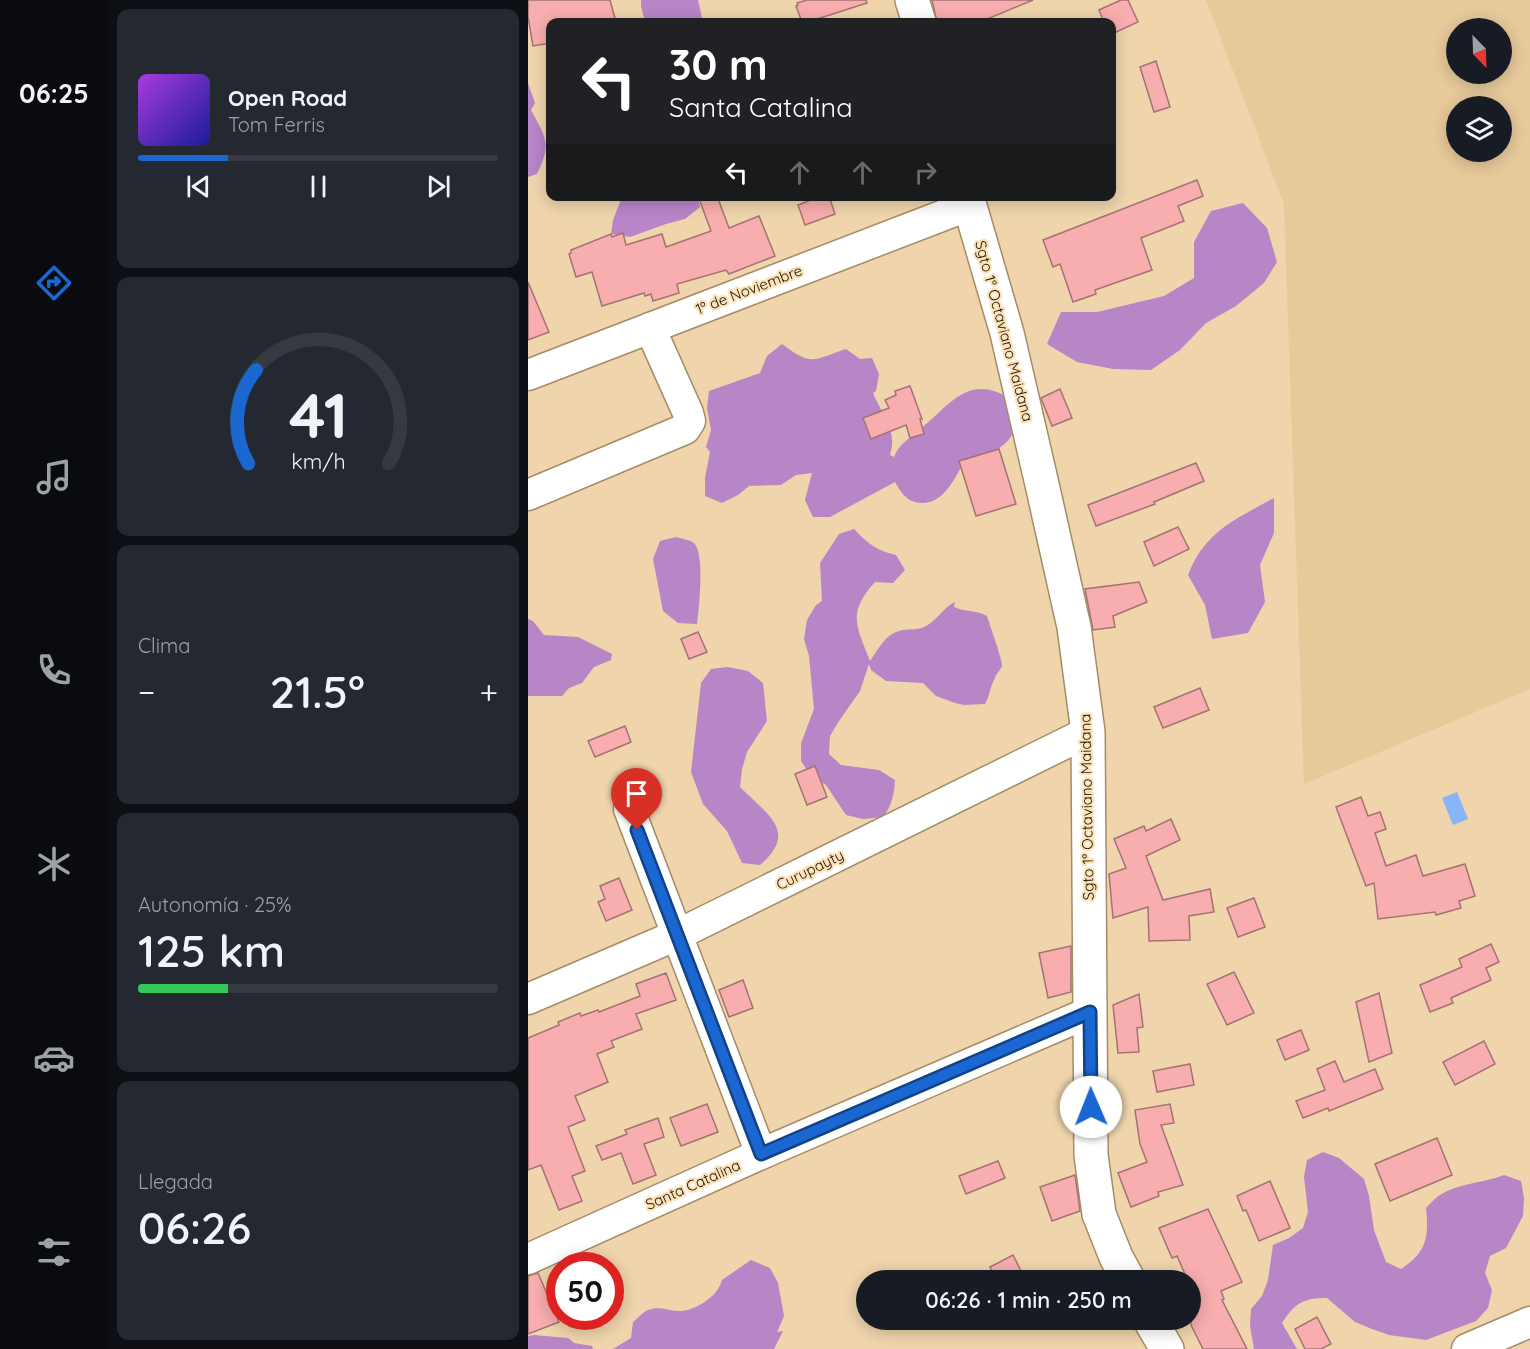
<!DOCTYPE html>
<html lang="es">
<head>
<meta charset="utf-8">
<style>
  :root { --surface:#171b24; --page:#242831; --text:#f1f3f6; --muted:#9ea1a6; --line:#363941; --accent:#1a67d1 }
  body { margin:0; font-family:Quicksand,sans-serif; background:var(--page); color:var(--text); height:100vh; display:flex; flex-direction:column; font-size:22px; white-space:nowrap }
  * { box-sizing:border-box; margin:0 }
  p { font-size:20px; color:var(--muted) }
  .icon { flex:none; width:33px; height:33px; fill:none; stroke:currentColor; stroke-width:2; stroke-linecap:round; stroke-linejoin:round }
  .map { position:relative; flex:1; overflow:hidden }
  .side { display:flex; flex-direction:column; gap:9px; padding:9px; background:#0d0f14; width:420px }
  .side>* { flex:none }
  .guide { position:absolute; left:18px; top:18px; width:570px; height:183px; border-radius:12px; box-shadow:0 3px 15px #0003; background:#202124; color:#fff; overflow:hidden }
  .needle { width:39px; rotate:157deg }
  .fabs { position:absolute; left:918px; top:18px; display:grid; gap:12px }
  .fabs a { display:grid; place-items:center; width:66px; height:66px; border-radius:50%; background:var(--surface); box-shadow:0 3px 15px #0003; font-size:30px }
  .speed { position:absolute; left:18px; top:1252px; display:flex; gap:12px; font-size:30px; font-weight:700; text-align:center }
  .speed>* { display:grid; place-content:center; width:78px; height:78px; border-radius:50%; background:var(--surface); box-shadow:0 3px 15px #0003; line-height:1 }
  .speed .limit { border:9px solid #d22; background:#fff; color:#111 }
  .pin { position:absolute; display:grid; place-items:center; width:51px; height:51px; color:#fff; margin:-62px -26px; border-radius:50% 50% 50% 0; rotate:-45deg; box-shadow:0 0 6px #0007 }
  .pin .icon { rotate:45deg }
  .me { position:absolute; width:66px; margin:-33px; rotate:359deg; stroke-linejoin:round; filter:drop-shadow(0 0 4px #0008) }
  .turn { display:flex; align-items:center; gap:21px; height:126px; padding:0 24px; font-size:27px }
  .turn .icon { width:78px; height:78px; stroke-width:2.5 }
  .turn b { display:block; font-size:42px; line-height:51px }
  .lanes { display:flex; align-items:center; height:57px; padding:0 24px; background:#0003; justify-content:center; gap:30px; direction:ltr }
  .lanes .off { opacity:.35 }
  .big { font-size:45px; font-weight:600; line-height:1.1 }
  .side .widget { flex:1; display:flex; flex-direction:column; justify-content:center; gap:9px; min-width:0; padding:0 21px; border-radius:12px; background:var(--page) }
  .side .dial { align-items:center; gap:0 }
  .dial svg { height:156px; overflow:visible; fill:none; stroke:var(--line); stroke-width:7; stroke-linecap:round; text-anchor:middle }
  .dial text { fill:var(--text); stroke:none }
  .song { display:flex; align-items:center; gap:18px }
  .cover { width:72px; height:72px; border-radius:9px; background:linear-gradient(135deg,hsl(280 70% 55%),hsl(240 70% 35%)) }
  .played { height:6px; border-radius:3px; background:linear-gradient(90deg,var(--accent) 25%,var(--line) 25%) }
  .keys { display:flex; justify-content:space-around; direction:ltr }
  .heat { display:flex; justify-content:space-between; align-items:center; font-size:33px; direction:ltr }
  .charge { height:9px; border-radius:4px; background:linear-gradient(90deg,#34c759 25%,var(--line) 0) }
  .trip { position:absolute; left:328px; top:1270px; width:345px; height:60px; border-radius:30px; background:var(--surface); box-shadow:0 3px 15px #0003; font-weight:600; line-height:60px; text-align:center }
  main { display:flex; flex:1; min-height:0 }
  .dock { display:flex; flex-direction:column; width:108px; justify-content:space-around; align-items:center; background:#090b0e; color:var(--muted) }
  .dock .icon { width:42px; height:42px }
  .dock .active { color:var(--accent) }
  .dock b { font-size:27px; color:var(--text) }
  .map>svg:first-child { display:block }
  .built { fill:#e7c99a; fill-rule:evenodd }
  .forest { fill:#b885c7 }
  .water { fill:#87b5f9 }
  .building { fill:#f8adae; stroke:#a37374; stroke-width:1.5 }
  .lines { fill:none; stroke-linecap:round; stroke-linejoin:round }
  .minor-casing { stroke:#a58c66; stroke-width:33 }
  .major-casing { stroke:#a58c66; stroke-width:36 }
  .minor { stroke:#fff; stroke-width:30 }
  .major { stroke:#fff; stroke-width:33 }
  .route-casing { stroke:#114388; stroke-width:15 }
  .route { stroke:#1a67d1; stroke-width:10 }
  .labels { text-anchor:middle; stroke-width:4.5; stroke-linejoin:round; paint-order:stroke }
  .street-label { font-size:15px; fill:#1e1506; stroke:#fce2b9 }
</style>
</head>
<body>
<main>
<nav class="dock">
<b>06:25</b>
<svg class="icon active" aria-label="directions" viewBox="0 0 24 24"><path d="M12 3l9 9-9 9-9-9zM9 14v-3h6M13 9l2 2-2 2"/></svg>
<svg class="icon" aria-label="music" viewBox="0 0 24 24"><path d="M9 18V5l10-2v13"/><circle cx="6" cy="18" r="3"/><circle cx="16" cy="16" r="3"/></svg>
<svg class="icon" aria-label="phone" viewBox="0 0 24 24"><path d="M5 4h4l2 5-3 2q2 4 5 5l2-3 5 2v4C11 20 4 13 5 4z"/></svg>
<svg class="icon" aria-label="climate" viewBox="0 0 24 24"><path d="M12 3v18M4 7l16 10M4 17L20 7"/></svg>
<svg class="icon" aria-label="car" viewBox="0 0 24 24"><path d="M5 17H2v-5l4-1 3-4h7l3 4 3 1v5h-3M9 17h6M6 11h13"/><circle cx="7" cy="17" r="2"/><circle cx="17" cy="17" r="2"/></svg>
<svg class="icon" aria-label="filters" viewBox="0 0 24 24"><path d="M4 7h16M4 17h16"/><circle cx="9" cy="7" r="2"/><circle cx="15" cy="17" r="2"/></svg>
</nav>
<section class="side">
<div class="widget">
<div class="song"><i class="cover"></i><div><b>Open Road</b><p>Tom Ferris</p></div></div>
<div class="played"></div>
<div class="keys"><svg class="icon" aria-label="previous" viewBox="0 0 24 24"><path d="M18 5L8 12l10 7zM5 5v14"/></svg><svg class="icon" aria-label="pause" viewBox="0 0 24 24"><path d="M8 5v14M16 5v14"/></svg><svg class="icon" aria-label="next" viewBox="0 0 24 24"><path d="M6 5l10 7-10 7zM19 5v14"/></svg></div>
</div>
<div class="widget dial"><svg viewBox="0 0 100 80">
<path d="M14 69A42 42 0 1 1 86 69"/>
<path d="M14 69A42 42 0 0 1 18 21" stroke="#1a67d1"/>
<text x="50" y="56" font-size="32" font-weight="700">41</text>
<text x="50" y="72" font-size="11">km/h</text>
</svg></div>
<div class="widget"><p>Clima</p>
<div class="heat"><a>−</a><b class="big">21.5°</b><a>+</a></div>
</div>
<div class="widget"><p>Autonomía · 25%</p><b class="big">125 km</b><div class="charge"></div></div>
<div class="widget"><p>Llegada</p><b class="big">06:26</b></div>
</section>
<div class="map">
<svg width="1002" height="1349" viewBox="0 0 1002 1349">
  <rect width="100%" height="100%" fill="#efd4ac"/>
  <!-- built -->
  <path class="built" d="M678,0h324v689l-226,95 -20,-580zM928,28h46v46h-46zM928,106h46v46h-46z"/>
  <!-- forest -->
  <g class="forest">
    <path d="M113,0h57l4,18 -4,4h-53l-4,-16z"/>
    <path d="M0,83l7,20 -4,7c15,28 21,34 6,64l-9,3z"/>
    <path d="M94,197h79l-3,1 2,9 -15,12 -19,5 -36,13 -19,-3 2,-14z"/>
    <path d="M715,203l24,25 10,34 -13,21 -28,23 -30,17 -26,27 -29,20 -38,-1 -36,-7 -30,-18 14,-32h36l67,-16 30,-18v-36l17,-31z"/>
    <path d="M254,344c30,23 31,16 64,5l14,10 12,-1 7,16 -3,17 -3,2c9,22 25,37 17,62l4,2c5,-13 15,-18 25,-27 31,-24 49,-59 93,-30 1,7 4,17 3,24 -2,25 -33,32 -52,39 -9,18 -23,46 -48,39 -10,-3 -15,-11 -20,-20l-65,35h-17l-8,-17 7,-27 -16,2 -15,10 -32,1 -11,9 -16,8 -17,-7v-18l5,-26 -4,-5 5,-17 -4,-22 2,-17 51,-18 7,-17z"/>
    <path d="M746,498v35l-14,32 5,37 -17,31 -36,6 -7,-34 -17,-30c17,-44 48,-56 86,-77z"/>
    <path d="M326,529c13,14 23,22 42,26l9,15 -12,13 -18,-1c-28,31 -19,43 -5,79 9,-12 15,-28 33,-31 8,-1 16,0 23,-4 12,-6 16,-18 29,-24l-1,5c11,5 22,3 33,9 2,7 16,45 15,50 -1,4 -6,7 -7,12 -5,9 -5,17 -10,26l-21,1 -9,-2 -19,-7 -13,-13 -37,-2 -15,-11 -2,-6 -9,27 -21,30 -9,15 -1,18 12,11 38,5 16,10c-1,14 -3,26 -12,37l-20,2 -17,-4 -20,-30 -15,-9 -10,-15v-18l13,-34 -5,-53 -5,-17 3,-19 9,-15 6,-4 -2,-38 19,-29z"/>
    <path d="M148,537c6,2 14,3 18,6 11,10 5,66 3,81l-19,-1 -15,-12 -10,-52 7,-18z"/>
    <path d="M0,619l5,2 11,14 34,2 34,17 -1,6 -17,7 -12,16 -13,5 -7,8h-34z"/>
    <path d="M200,667l20,4 15,12 4,38 -20,31 -5,17 -2,18c25,26 60,44 20,78l-18,-2 -15,-32 -24,-27 -12,-32 10,-89 10,-14z"/>
    <path d="M795,1152l16,6 25,21 5,17 5,34 12,32 15,7c26,-17 28,-32 25,-61 4,-4 9,-10 14,-13 19,-12 44,-12 64,-20l17,6 3,17 -1,18 -17,32 -16,8 -5,17 7,17 -4,18 -12,13 -50,19 -37,-5 -17,-6 -17,-7 -28,-24c-24,0 -32,5 -45,25l15,26h-43l-4,-23 1,-17 11,-13 6,-16 5,-35 16,-7 14,-10 5,-16 -4,-35 3,-17z"/>
    <path d="M223,1260l19,8 8,15 6,33 -7,16 6,-1 -9,18h-161l18,-11 2,-16c5,-4 10,-10 15,-12 13,-5 22,2 34,1 16,-2 36,-15 40,-31z"/>
    <path d="M6,1335l34,3 6,5 18,3 1,3h-65v-13z"/>
  </g>
  <!-- water -->
  <path class="water" d="M929,792l11,27 -15,6 -11,-27z"/>
  <!-- building -->
  <g class="building">
    <path d="M0,0h82l6,22h-66v21l-17,3 -5,-29z"/>
    <path d="M279,0h59l1,3 -59,19h-6l-6,-16 2,-1 -1,-2z"/>
    <path d="M404,0h101l-53,22h-43z"/>
    <path d="M593,0h7l10,22 -26,12v-12h-8l-5,-12z"/>
    <path d="M628,61l14,46 -16,5 -14,-45z"/>
    <path d="M669,180l6,16 -25,10 6,15 -43,17 11,32 -57,20 1,4 -23,8 -13,-38 -7,3 -10,-27z"/>
    <path d="M170,196h19l12,32 30,-12 16,40 -46,18 -3,-4 -49,14 2,9 -26,8 -2,-7 -6,2 -1,-3 -42,13 -10,-34 -16,5 -7,-23 2,-1v-3l40,-16 1,3 11,-4 3,12 36,-11 4,13 45,-16z"/>
    <path d="M293,196h8l6,18 -30,11 -7,-20z"/>
    <path d="M0,282l21,50 -21,8z"/>
    <path d="M382,386l12,33h-2l4,15 -14,4 -4,-13 -35,14 -8,-21 26,-10 -4,-8 11,-5 -1,-4z"/>
    <path d="M532,389l12,29 -20,8 -11,-28z"/>
    <path d="M471,449l17,55 -40,12 -17,-55z"/>
    <path d="M668,463l8,18 -50,21 1,2 -59,22 -8,-21z"/>
    <path d="M650,527l11,22 -35,17 -10,-24z"/>
    <path d="M611,582l8,20 -34,14 2,11 -22,3 -8,-41z"/>
    <path d="M170,632l9,20 -18,7 -8,-20z"/>
    <path d="M672,688l9,22 -46,18 -9,-21z"/>
    <path d="M97,726l6,16 -36,15 -7,-16z"/>
    <path d="M287,766l12,31 -20,8 -12,-31z"/>
    <path d="M833,797l7,19 12,-4 6,17 -11,4 11,33 30,-11 7,21 42,-12 10,32 -16,5 2,7 -25,7 -1,-3 -57,7 -4,-36 -8,3 -30,-79z"/>
    <path d="M643,819l9,21 -34,16 17,44 47,-11 4,23 -25,4 1,24 -41,1 -1,-34 -35,11 -4,-44 17,-6 -12,-29 30,-13 2,5z"/>
    <path d="M91,878l13,32 -26,11 -8,-19 7,-3 -5,-13z"/>
    <path d="M726,898l11,29 -27,10 -11,-29z"/>
    <path d="M963,944l8,18 -13,6 5,12 -40,18 2,5 -23,9 -10,-27 42,-18 -3,-8z"/>
    <path d="M543,946v46l-23,6 -9,-45z"/>
    <path d="M706,972l20,41 -27,12 -20,-41z"/>
    <path d="M138,973l10,27 -40,14 6,15 -31,12 3,6 -17,7 11,28 -33,14 10,24 -17,7 17,44 -13,5 10,25 -23,9 -18,-45 -13,5v-132l31,-13 -1,-3 22,-9 1,3 17,-6 1,2 41,-16 -4,-12z"/>
    <path d="M215,980l10,28 -24,9 -10,-27z"/>
    <path d="M851,993l13,60 -23,9 -13,-60z"/>
    <path d="M611,994l4,33 -6,1 2,24 -21,1 -5,-48z"/>
    <path d="M773,1030l8,20 -24,10 -8,-20z"/>
    <path d="M956,1041l11,23 -40,21 -12,-23z"/>
    <path d="M807,1061l9,21 31,-13 8,20 -54,22 -1,-3 -25,10 -7,-17 29,-11 -8,-21z"/>
    <path d="M662,1064l4,21 -37,7 -4,-21z"/>
    <path d="M179,1104l11,28 -37,14 -11,-28z"/>
    <path d="M642,1104l4,19 -13,2 22,60 -25,7 1,4 -28,11 -13,-34 29,-11 -7,-18 -5,-34z"/>
    <path d="M130,1118l6,19 -20,7 12,31 -23,9 -12,-31 -19,7 -6,-14 31,-12 -2,-4z"/>
    <path d="M909,1138l15,37 -62,26 -15,-37z"/>
    <path d="M470,1161l7,17 -39,16 -7,-18z"/>
    <path d="M547,1175l5,36 -28,10 -12,-34z"/>
    <path d="M742,1181l20,47 -31,13 -13,-31 -3,1 -6,-15z"/>
    <path d="M680,1209l34,73 -21,9 3,8 -2,1 25,49h-44l-12,-24v-44h-3l-11,-25 -5,2 -13,-30z"/>
    <path d="M485,1255l9,18 -16,8h-9l-7,-14z"/>
    <path d="M10,1273l21,49 -31,12v-58z"/>
    <path d="M789,1317l14,27 -10,5h-16l-10,-20z"/>
  </g>
  <g class="lines">
    <defs>
      <g id="minor">
        <path d="M0,375l442,-170"/>
        <path d="M0,495l157,-66 5,-8 -2,-8 -38,-85"/>
        <path d="M101,809l132,345"/>
        <path d="M0,999l149,-64 411,-203"/>
        <path d="M0,1259l233,-105 329,-142"/>
        <path d="M939,1349l63,-27"/>
      </g>
      <g id="major">
        <path d="M384,0l7,22"/>
        <path d="M439,196l40,137 34,147 33,147 14,105 3,423 8,59 17,43 13,24"/>
        <path d="M622,1320l17,29"/>
      </g>
    </defs>
    <!-- minor casing -->
    <use href="#minor" class="minor-casing"/>
    <!-- major casing -->
    <use href="#major" class="major-casing"/>
    <!-- minor -->
    <use href="#minor" class="minor"/>
    <!-- major -->
    <use href="#major" class="major"/>
  </g>
  <g class="lines">
    <defs>
      <path id="route" d="M109,830l124,324 329,-142 1,95"/>
    </defs>
    <!-- route casing -->
    <use href="#route" class="route-casing"/>
    <!-- route -->
    <use href="#route" class="route"/>
  </g>
  <g class="labels">
    <!-- street labels -->
    <g class="street-label">
      <text transform="translate(221 290) rotate(-21)" y="5">1º de Noviembre</text>
      <text transform="translate(476 331) rotate(75)" y="5">Sgto 1° Octaviano Maidana</text>
      <text transform="translate(559 807) rotate(-91)" y="5">Sgto 1° Octaviano Maidana</text>
      <text transform="translate(282 870) rotate(-26)" y="5">Curupayty</text>
      <text transform="translate(165 1185) rotate(-24)" y="5">Santa Catalina</text>
    </g>
  </g>
</svg>
<div class="fabs">
<a><svg class="needle" viewBox="-14 -14 28 28"><path d="M0-13l5 13h-10z" fill="#e53935"/><path d="M0 13l5-13h-10z" fill="#9ea1a6"/></svg></a>
<a><svg class="icon" aria-label="layers" viewBox="0 0 24 24"><path d="M12 4l9 5-9 5-9-5zM3 14l9 5 9-5"/></svg></a>
</div>
<div class="speed"><div class="limit">50</div></div>
<div class="pin" style="left:109px;top:830px;background:#d93025"><svg class="icon" aria-label="arrive" viewBox="0 0 24 24"><path d="M6 21V4h12l-3 4 3 4H6"/></svg></div>
<svg class="me" style="left:563px;top:1107px" viewBox="-20 -20 40 40"><circle r="19" fill="#fff"/><path d="M0-13L10 11 0 6-10 11z" fill="#1a67d1"/></svg>
<div class="trip">06:26 · 1 min · 250 m</div>
<div class="guide">
<div class="turn"><svg class="icon" aria-label="left" viewBox="0 0 24 24"><path d="M17 20v-9H6M10 6l-5 5 5 5"/></svg><div><b>30 m</b>Santa Catalina</div></div>
<div class="lanes"><svg class="icon" aria-label="left" viewBox="0 0 24 24"><path d="M17 20v-9H6M10 6l-5 5 5 5"/></svg><svg class="icon off" aria-label="ahead" viewBox="0 0 24 24"><path d="M12 20V5M6 11l6-6 6 6"/></svg><svg class="icon off" aria-label="ahead" viewBox="0 0 24 24"><path d="M12 20V5M6 11l6-6 6 6"/></svg><svg class="icon off" aria-label="right" viewBox="0 0 24 24"><path d="M7 20v-9h11M14 6l5 5-5 5"/></svg></div>
</div>
</div>
</main>
</body>
</html>
